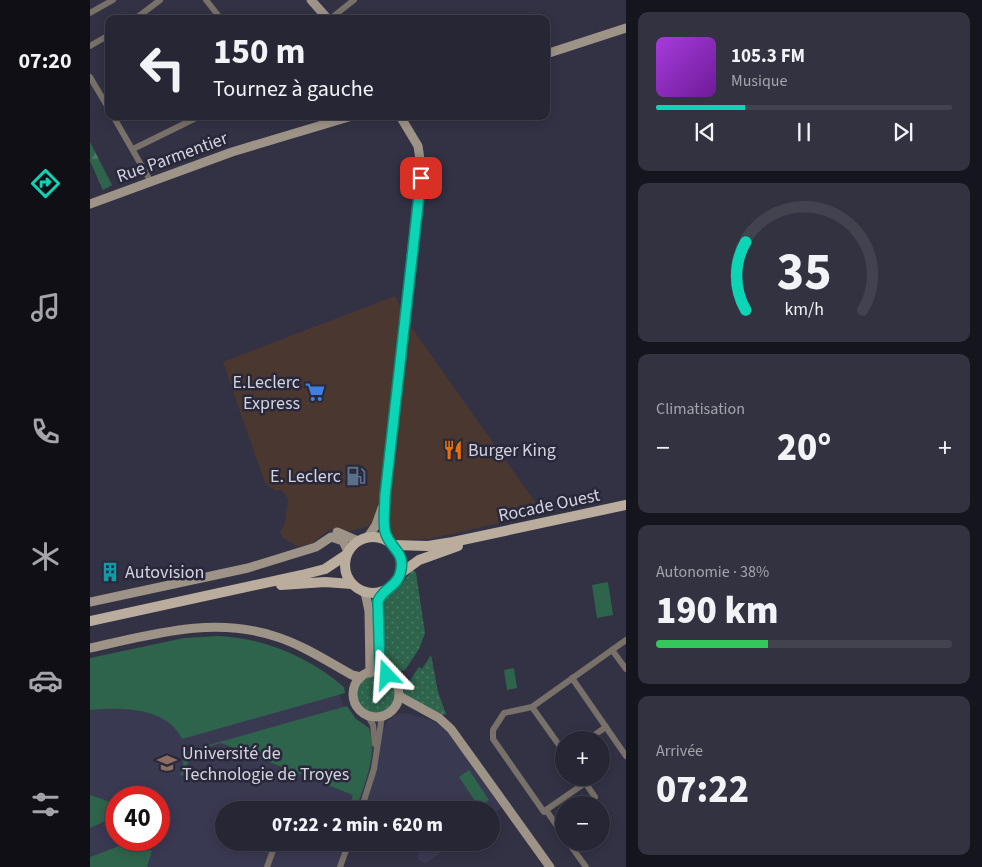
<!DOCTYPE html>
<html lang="fr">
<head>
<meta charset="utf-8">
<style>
  :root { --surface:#262634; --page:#323240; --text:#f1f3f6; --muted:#a4a5ac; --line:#42434f; --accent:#0cd5b5 }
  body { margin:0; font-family:"Source Sans 3",sans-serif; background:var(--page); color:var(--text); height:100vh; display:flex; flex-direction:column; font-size:19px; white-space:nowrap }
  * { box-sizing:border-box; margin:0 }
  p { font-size:16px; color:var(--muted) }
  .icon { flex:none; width:28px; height:28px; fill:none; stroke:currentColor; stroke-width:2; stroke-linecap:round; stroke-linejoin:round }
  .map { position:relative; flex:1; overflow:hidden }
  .side { display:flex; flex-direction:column; gap:12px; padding:12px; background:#15151d; width:356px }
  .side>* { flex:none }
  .top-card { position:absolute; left:15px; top:15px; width:445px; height:105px; border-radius:10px; box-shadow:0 2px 12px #0003,0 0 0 1px var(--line); background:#262634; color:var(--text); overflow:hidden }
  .tools { position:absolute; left:465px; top:731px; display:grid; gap:10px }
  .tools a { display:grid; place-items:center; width:55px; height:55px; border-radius:50%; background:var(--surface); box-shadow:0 2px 12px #0003,0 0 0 1px var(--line); font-size:25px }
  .speed { position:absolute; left:15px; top:786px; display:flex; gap:10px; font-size:25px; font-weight:700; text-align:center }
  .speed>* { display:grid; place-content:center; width:65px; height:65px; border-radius:50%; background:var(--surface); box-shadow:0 2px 12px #0003,0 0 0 1px var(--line); line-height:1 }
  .speed .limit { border:8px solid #d22; background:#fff; color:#111 }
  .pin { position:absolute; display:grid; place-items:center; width:42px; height:42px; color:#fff; margin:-21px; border-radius:10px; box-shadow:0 2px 8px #0006 }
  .me { position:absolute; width:55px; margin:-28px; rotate:340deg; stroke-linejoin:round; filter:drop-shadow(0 0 4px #0008) }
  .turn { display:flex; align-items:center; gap:18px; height:105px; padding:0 25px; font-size:22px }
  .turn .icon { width:65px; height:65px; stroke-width:2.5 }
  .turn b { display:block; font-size:35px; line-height:42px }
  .big { font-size:38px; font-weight:800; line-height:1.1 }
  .side .widget { flex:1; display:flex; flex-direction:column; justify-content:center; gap:8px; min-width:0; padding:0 18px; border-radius:10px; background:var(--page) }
  .side .dial { align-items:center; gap:0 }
  .dial svg { height:130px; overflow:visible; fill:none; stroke:var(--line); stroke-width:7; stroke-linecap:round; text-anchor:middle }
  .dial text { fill:var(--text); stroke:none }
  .song { display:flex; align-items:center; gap:15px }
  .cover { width:60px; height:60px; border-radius:8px; background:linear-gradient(135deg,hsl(280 70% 55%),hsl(280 70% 35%)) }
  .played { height:5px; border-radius:2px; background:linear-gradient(90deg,var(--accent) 30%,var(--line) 30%) }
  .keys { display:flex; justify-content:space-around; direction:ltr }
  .heat { display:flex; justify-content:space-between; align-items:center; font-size:28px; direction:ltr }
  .charge { height:8px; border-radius:4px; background:linear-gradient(90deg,#34c759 38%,var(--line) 0) }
  .trip { position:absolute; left:125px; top:801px; width:285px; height:50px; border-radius:25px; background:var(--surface); box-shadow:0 2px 12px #0003,0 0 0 1px var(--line); font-weight:800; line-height:50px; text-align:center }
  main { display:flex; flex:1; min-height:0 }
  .tab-bar { display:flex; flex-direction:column; width:90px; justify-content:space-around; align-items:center; background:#0f0f15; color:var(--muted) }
  .tab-bar .icon { width:35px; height:35px }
  .tab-bar .active { color:var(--accent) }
  .tab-bar b { font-size:22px; color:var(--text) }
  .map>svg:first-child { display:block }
  .commercial { fill:#4a3730 }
  .built { fill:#3a3952; fill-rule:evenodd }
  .grass { fill:url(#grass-dots) }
  .forest { fill:url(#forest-firs) }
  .green { fill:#2e644c }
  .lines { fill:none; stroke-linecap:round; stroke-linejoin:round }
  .street { stroke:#787169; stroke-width:6 }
  .secondary { stroke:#9e9387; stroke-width:9 }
  .primary { stroke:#bbad9d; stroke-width:10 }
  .route-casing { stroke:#088a76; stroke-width:12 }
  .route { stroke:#0cd5b5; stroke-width:9 }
  .labels { text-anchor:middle; stroke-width:5; stroke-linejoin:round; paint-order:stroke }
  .street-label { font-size:18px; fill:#d4d4e0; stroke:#29283a }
  .poi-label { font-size:18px; fill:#d4d4e0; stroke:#29283a; text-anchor:start }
</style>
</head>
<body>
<main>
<nav class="tab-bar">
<b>07:20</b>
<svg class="icon active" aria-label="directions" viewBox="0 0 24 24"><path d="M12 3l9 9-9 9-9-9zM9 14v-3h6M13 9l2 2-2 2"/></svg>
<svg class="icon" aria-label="music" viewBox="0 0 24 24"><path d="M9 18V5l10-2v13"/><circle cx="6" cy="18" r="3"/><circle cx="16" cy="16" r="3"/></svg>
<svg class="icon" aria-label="phone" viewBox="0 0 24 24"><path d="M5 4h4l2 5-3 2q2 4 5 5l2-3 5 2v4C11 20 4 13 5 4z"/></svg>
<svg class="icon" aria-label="climate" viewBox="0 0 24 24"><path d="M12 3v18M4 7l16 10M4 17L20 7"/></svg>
<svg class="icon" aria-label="car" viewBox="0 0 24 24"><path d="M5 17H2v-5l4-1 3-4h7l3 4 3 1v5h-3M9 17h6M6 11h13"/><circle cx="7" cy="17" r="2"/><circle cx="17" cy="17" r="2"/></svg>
<svg class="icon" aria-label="filters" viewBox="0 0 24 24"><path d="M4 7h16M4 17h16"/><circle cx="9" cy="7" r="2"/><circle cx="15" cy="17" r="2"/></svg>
</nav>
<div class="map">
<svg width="536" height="867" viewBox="0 0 536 867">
  <defs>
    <pattern id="grass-dots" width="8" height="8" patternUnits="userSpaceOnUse" patternTransform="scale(1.25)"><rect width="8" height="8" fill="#2e644c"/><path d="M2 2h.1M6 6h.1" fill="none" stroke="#4b7966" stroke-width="1.8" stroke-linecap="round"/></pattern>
    <pattern id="forest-firs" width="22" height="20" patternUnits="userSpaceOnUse" patternTransform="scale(1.25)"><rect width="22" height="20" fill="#2e644c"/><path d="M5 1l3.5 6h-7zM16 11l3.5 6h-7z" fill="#4b7966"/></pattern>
  </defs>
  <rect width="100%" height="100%" fill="#333245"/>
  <!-- commercial -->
  <path class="commercial" d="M305,296l14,28 134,189 -114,26 -30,1 -30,-14 -22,6 -16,-3 -20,15 -13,3 -15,-9 -3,-6 5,-9 3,-24 -6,-9h-7l-10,-7 -42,-121z"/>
  <!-- built -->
  <g class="built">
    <path d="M0,662l248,26 8,26 20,18 18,-3 4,-9 9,-6 9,-1 24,7 16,9 55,79 -10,8v-6h-267v32l129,1 -10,24h-253zM26,798h43v42h-43z"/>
    <path d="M333,842h31v1l-29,21 -8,-6z"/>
  </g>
  <!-- grass -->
  <g class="grass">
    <path d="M323,569l3,4 9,60 -6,16 -14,21 -12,3 -9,-8v-64l1,-4 17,-13z"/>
    <path d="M341,655l7,37 8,22 -3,1 -40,-21 1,-5 15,-22 3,2z"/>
    <circle cx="286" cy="694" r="19"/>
  </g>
  <!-- forest -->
  <path class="forest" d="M0,142l22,43 -9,5 -13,-29z"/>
  <!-- green -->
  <g class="green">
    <path d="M518,582l5,33 -16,3 -5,-33z"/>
    <path d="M129,636c48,3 89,21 125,51l1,6 -163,46c-15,-32 -61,-32 -92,-29v-52l94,-20z"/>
    <path d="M424,668l3,20 -10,2 -3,-20z"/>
    <path d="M257,706l9,13 13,9c9,27 -5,56 -13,82h-8l5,-15 -132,-52 -29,8 -9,25 -3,-1 3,-10 1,-13z"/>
    <path d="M379,770l20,30 -10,7 -20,-30z"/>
    <path d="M0,795l26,9v12l-26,12z"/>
    <path d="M40,842l22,9 -5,16h-57v-10z"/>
  </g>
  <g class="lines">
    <!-- street -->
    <g class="street">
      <path d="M116,0l15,19"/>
      <path d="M0,13l23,-13"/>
      <path d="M45,19l25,-19"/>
      <path d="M240,19l24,-19"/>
      <path d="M0,46l19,-11"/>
      <path d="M0,77l19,32"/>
      <path d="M23,116l38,66"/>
      <path d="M43,149l61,-30 9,-3"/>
      <path d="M522,650l14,19"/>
      <path d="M482,678l54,78"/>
      <path d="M442,707l32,45"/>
      <path d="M278,716l5,9 2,19"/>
      <path d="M497,740l19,-13"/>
      <path d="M492,778l13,19"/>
      <path d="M271,810l13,-41 8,-53"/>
      <path d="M456,810l39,-27"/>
      <path d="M474,836l-18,-26 -2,2 -51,-73v-9l11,-17 28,-6 94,-67"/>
      <path d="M478,842l18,25"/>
      <path d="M177,867l9,-25"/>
      <path d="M250,867l9,-25"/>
    </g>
    <!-- secondary -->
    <g class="secondary">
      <path d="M221,0l17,19"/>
      <path d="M456,54l80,-26"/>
      <path d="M0,204l142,-52 120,-36"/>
      <path d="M247,532l21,9"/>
      <path d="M278,537l8,-12 6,-17"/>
      <path d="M299,541l-4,-11v-34l36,-330 -3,-20 -18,-30"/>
      <path d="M275,592l4,19 1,62"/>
      <path d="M0,602l158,-34 68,-21 15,-10 12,4 5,11"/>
      <path d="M0,648c61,-13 122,-32 184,-12 27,8 53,25 78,39l9,2"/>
      <circle cx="286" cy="694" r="23"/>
      <path d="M292,673l-2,-3 -2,-60v-9l6,-10"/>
      <path d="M309,696l40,22 12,11 99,138"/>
    </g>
    <!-- primary -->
    <g class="primary">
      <circle cx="283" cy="565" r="28"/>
      <path d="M304,545l34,1 25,-4 173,-37"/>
      <path d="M311,573l18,-13 39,-14"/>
      <path d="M191,585l44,-3 27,2"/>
      <path d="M0,621l212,-46 23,-6 21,-14"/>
    </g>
  </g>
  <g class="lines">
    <defs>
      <path id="route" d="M297,675l-7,-5 -2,-69c5,-12 19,-15 22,-27 7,-23 -11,-25 -15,-43 -2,-10 0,-24 0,-35l36,-318"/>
    </defs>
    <!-- route casing -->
    <use href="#route" class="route-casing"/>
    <!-- route -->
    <use href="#route" class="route"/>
  </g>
  <!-- icons -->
  <defs>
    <symbol id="supermarket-bare" viewBox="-9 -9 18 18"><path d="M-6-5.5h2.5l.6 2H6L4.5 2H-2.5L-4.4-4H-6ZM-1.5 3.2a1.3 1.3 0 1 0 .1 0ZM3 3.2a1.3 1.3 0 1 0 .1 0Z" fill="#3f7fe0" stroke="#29283a" stroke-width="2.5" paint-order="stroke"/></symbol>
    <symbol id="restaurant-bare" viewBox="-9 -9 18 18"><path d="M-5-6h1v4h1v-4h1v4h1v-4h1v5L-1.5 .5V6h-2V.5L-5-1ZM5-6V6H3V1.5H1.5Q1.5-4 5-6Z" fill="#e8710a" stroke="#29283a" stroke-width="2.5" paint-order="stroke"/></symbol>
    <symbol id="fuel-bare" viewBox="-9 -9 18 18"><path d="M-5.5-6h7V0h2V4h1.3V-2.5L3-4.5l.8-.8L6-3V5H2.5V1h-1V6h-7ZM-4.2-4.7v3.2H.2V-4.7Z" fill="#5c6f8a" stroke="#29283a" stroke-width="2.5" paint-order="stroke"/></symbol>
    <symbol id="building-bare" viewBox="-9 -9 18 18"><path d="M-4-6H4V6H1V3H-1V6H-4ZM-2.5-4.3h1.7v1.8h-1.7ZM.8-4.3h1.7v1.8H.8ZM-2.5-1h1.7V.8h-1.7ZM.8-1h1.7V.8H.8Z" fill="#0f9aa8" stroke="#29283a" stroke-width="2.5" paint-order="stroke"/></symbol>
    <symbol id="university-bare" viewBox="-9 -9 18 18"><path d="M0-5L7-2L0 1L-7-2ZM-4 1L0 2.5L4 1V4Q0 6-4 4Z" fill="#8d6e63" stroke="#29283a" stroke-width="2.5" paint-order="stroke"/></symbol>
  </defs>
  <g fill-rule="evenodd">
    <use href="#supermarket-bare" x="211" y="378" width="28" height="28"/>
    <use href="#restaurant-bare" x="349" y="436" width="28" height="28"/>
    <use href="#fuel-bare" x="252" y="462" width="28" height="28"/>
    <use href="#building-bare" x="6" y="558" width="28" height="28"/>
    <use href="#university-bare" x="63" y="749" width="28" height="28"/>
  </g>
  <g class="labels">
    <!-- street labels -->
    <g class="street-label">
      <text transform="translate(82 157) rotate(-20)" y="6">Rue Parmentier</text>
      <text transform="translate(459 505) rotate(-12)" y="6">Rocade Ouest</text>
    </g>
    <!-- poi labels -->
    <g class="poi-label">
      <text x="210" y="388" text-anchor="end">E.Leclerc<tspan x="210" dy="21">Express</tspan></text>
      <text x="378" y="456">Burger King</text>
      <text x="251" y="482" text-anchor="end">E. Leclerc</text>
      <text x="35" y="578">Autovision</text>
      <text x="92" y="759">Université de<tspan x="92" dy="21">Technologie de Troyes</tspan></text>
    </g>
  </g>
</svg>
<div class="tools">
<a>+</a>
<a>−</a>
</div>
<div class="speed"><div class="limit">40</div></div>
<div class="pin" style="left:331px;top:178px;background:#d93025"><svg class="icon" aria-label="arrive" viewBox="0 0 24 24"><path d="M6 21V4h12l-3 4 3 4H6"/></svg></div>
<svg class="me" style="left:297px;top:675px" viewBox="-20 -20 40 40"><path d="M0-17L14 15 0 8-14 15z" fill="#0cd5b5" stroke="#fff" stroke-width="4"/></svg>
<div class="trip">07:22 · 2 min · 620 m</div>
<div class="top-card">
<div class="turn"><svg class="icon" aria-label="left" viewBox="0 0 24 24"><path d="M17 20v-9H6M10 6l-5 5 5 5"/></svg><div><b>150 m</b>Tournez à gauche</div></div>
</div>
</div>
<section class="side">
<div class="widget">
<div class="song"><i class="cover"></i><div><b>105.3 FM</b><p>Musique</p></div></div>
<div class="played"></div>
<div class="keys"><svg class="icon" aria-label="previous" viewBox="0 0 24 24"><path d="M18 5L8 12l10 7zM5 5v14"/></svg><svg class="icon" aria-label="pause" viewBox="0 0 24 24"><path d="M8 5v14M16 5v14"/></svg><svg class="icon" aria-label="next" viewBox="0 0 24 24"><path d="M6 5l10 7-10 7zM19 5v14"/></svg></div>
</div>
<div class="widget dial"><svg viewBox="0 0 100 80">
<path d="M14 69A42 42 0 1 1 86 69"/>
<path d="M14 69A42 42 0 0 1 14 27" stroke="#0cd5b5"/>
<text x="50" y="56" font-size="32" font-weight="700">35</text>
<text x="50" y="72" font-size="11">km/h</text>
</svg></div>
<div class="widget"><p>Climatisation</p>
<div class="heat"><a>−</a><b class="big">20°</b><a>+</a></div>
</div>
<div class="widget"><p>Autonomie · 38%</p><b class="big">190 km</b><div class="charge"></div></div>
<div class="widget"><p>Arrivée</p><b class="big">07:22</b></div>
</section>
</main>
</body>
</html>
